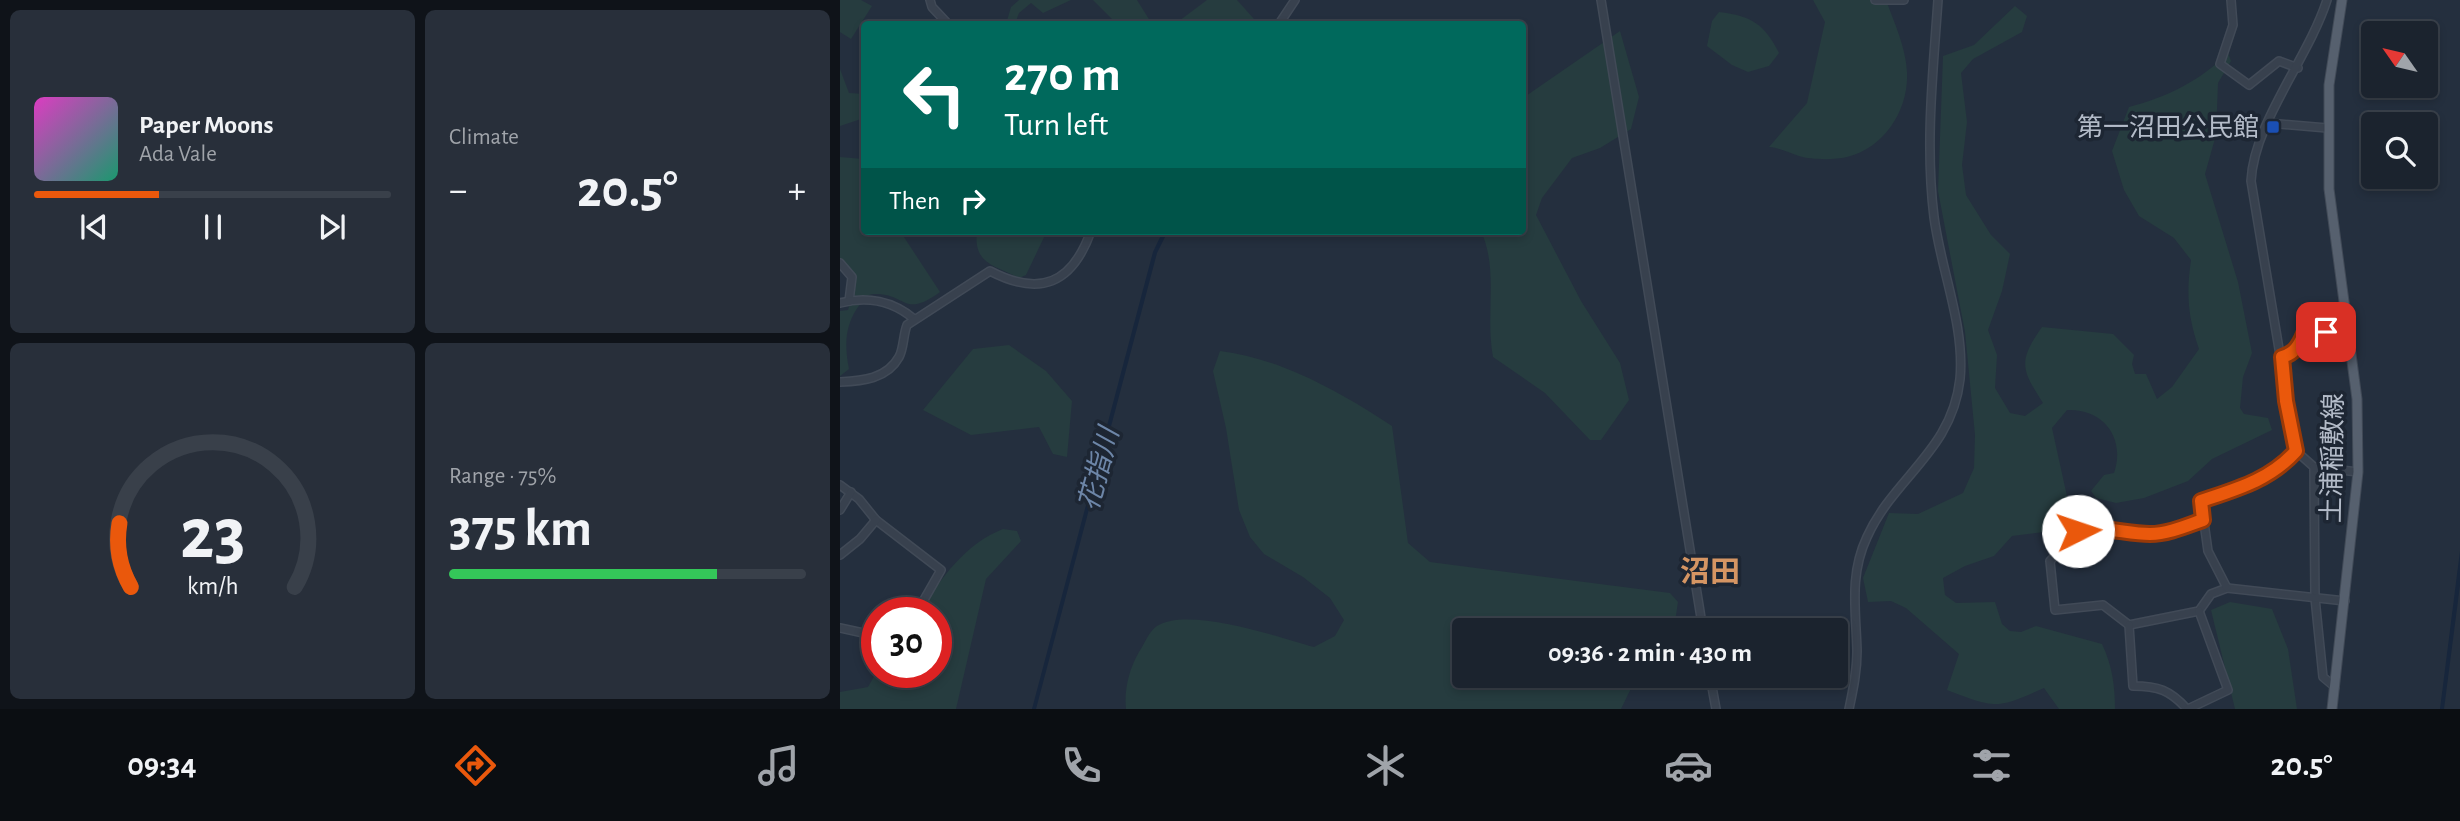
<!DOCTYPE html>
<html lang="en">
<head>
<meta charset="utf-8">
<style>
  :root { --surface:#1b232e; --page:#282f3a; --text:#f1f3f6; --muted:#a0a4aa; --line:#39404a; --accent:#ea580c }
  body { margin:0; font-family:"Alegreya Sans","Noto Sans JP",sans-serif; background:var(--page); color:var(--text); height:100vh; display:flex; flex-direction:column; font-size:26px; white-space:nowrap }
  * { box-sizing:border-box; margin:0 }
  p { font-size:23px; color:var(--muted) }
  .icon { flex:none; width:38px; height:38px; fill:none; stroke:currentColor; stroke-width:2; stroke-linecap:round; stroke-linejoin:round }
  .map { position:relative; flex:1; overflow:hidden }
  .side { display:flex; flex-direction:column; gap:10px; padding:10px; background:#0f1319; width:840px }
  .side>* { flex:none }
  .guide { position:absolute; left:21px; top:21px; width:665px; height:214px; border-radius:7px; box-shadow:0 4px 10px #0003,0 0 0 2px var(--line); background:#00695c; color:#fff; overflow:hidden }
  .needle { width:46px; rotate:304deg }
  .tools { position:absolute; left:1521px; top:21px; display:grid; gap:14px }
  .tools a { display:grid; place-items:center; width:77px; height:77px; border-radius:7px; background:var(--surface); box-shadow:0 4px 10px #0003,0 0 0 2px var(--line); font-size:35px }
  .speed { position:absolute; left:21px; top:597px; display:flex; gap:14px; font-size:35px; font-weight:700; text-align:center }
  .speed>* { display:grid; place-content:center; width:91px; height:91px; border-radius:50%; background:var(--surface); box-shadow:0 4px 10px #0003,0 0 0 2px var(--line); line-height:1 }
  .speed .limit { border:10px solid #d22; background:#fff; color:#111 }
  .pin { position:absolute; display:grid; place-items:center; width:60px; height:60px; color:#fff; margin:-30px; border-radius:14px; box-shadow:0 4px 10px #0006 }
  .me { position:absolute; width:77px; margin:-38px; rotate:86deg; stroke-linejoin:round; filter:drop-shadow(0 0 5px #0008) }
  .turn { display:flex; align-items:center; gap:24px; height:147px; padding:0 28px; font-size:32px }
  .turn .icon { width:91px; height:91px; stroke-width:2.5 }
  .turn b { display:block; font-size:49px; line-height:60px }
  .then { display:flex; align-items:center; height:66px; padding:0 28px; background:#0003; gap:14px; font-size:26px }
  .big { font-size:52px; font-weight:700; line-height:1.1 }
  .side .widget { flex:1; display:flex; flex-direction:column; justify-content:center; gap:10px; min-width:0; padding:0 24px; border-radius:10px; background:var(--page) }
  .side .dial { align-items:center; gap:0 }
  .dial svg { height:182px; overflow:visible; fill:none; stroke:var(--line); stroke-width:7; stroke-linecap:round; text-anchor:middle }
  .dial text { fill:var(--text); stroke:none }
  .song { display:flex; align-items:center; gap:21px }
  .cover { width:84px; height:84px; border-radius:10px; background:linear-gradient(135deg,hsl(310 70% 55%),hsl(160 70% 35%)) }
  .played { height:7px; border-radius:4px; background:linear-gradient(90deg,var(--accent) 35%,var(--line) 35%) }
  .keys { display:flex; justify-content:space-around; direction:ltr }
  .heat { display:flex; justify-content:space-between; align-items:center; font-size:38px; direction:ltr }
  .charge { height:10px; border-radius:5px; background:linear-gradient(90deg,#34c759 75%,var(--line) 0) }
  .side .tiles { flex:1; display:grid; gap:10px; grid-template-columns:repeat(2,1fr) }
  .trip { position:absolute; left:612px; top:618px; width:396px; height:70px; border-radius:7px; background:var(--surface); box-shadow:0 4px 10px #0003,0 0 0 2px var(--line); font-weight:700; line-height:70px; text-align:center }
  .tab-bar { display:flex; height:112px; justify-content:space-around; align-items:center; background:#0b0e12; color:var(--muted) }
  .tab-bar .icon { width:49px; height:49px }
  .tab-bar .on { color:var(--accent) }
  .tab-bar b { font-size:32px; color:var(--text) }
  main { display:flex; flex:1; min-height:0 }
  .map>svg:first-child { display:block }
  .green { fill:#263c3f }
  .water { fill:#17263c }
  .lines { fill:none; stroke-linecap:round; stroke-linejoin:round }
  .minor-casing { stroke:#414a57; stroke-width:10 }
  .major-casing { stroke:#414a57; stroke-width:11 }
  .minor { stroke:#38414e; stroke-width:7 }
  .major { stroke:#56606e; stroke-width:9 }
  .route-casing { stroke:#983908; stroke-width:18 }
  .route { stroke:#ea580c; stroke-width:12 }
  .transit-dot { fill:#1a4fb4; stroke:#1d2633; stroke-width:2.5 }
  .labels { text-anchor:middle; stroke-width:7; stroke-linejoin:round; paint-order:stroke }
  .poi-label { font-size:26px; fill:#b4bcc9; stroke:#1d2633; text-anchor:end }
  .street-label { font-size:26px; fill:#b4bcc9; stroke:#1d2633 }
  .water-label { font-size:28px; font-style:italic; fill:#6d86a8; stroke:#1d2633 }
  .quarter-label { font-size:30px; font-weight:bold; fill:#d59563; stroke:#1d2633 }
</style>
</head>
<body>
<main>
<section class="side">
<div class="tiles">
<div class="widget">
<div class="song"><i class="cover"></i><div><b>Paper Moons</b><p>Ada Vale</p></div></div>
<div class="played"></div>
<div class="keys"><svg class="icon" aria-label="previous" viewBox="0 0 24 24"><path d="M18 5L8 12l10 7zM5 5v14"/></svg><svg class="icon" aria-label="pause" viewBox="0 0 24 24"><path d="M8 5v14M16 5v14"/></svg><svg class="icon" aria-label="next" viewBox="0 0 24 24"><path d="M6 5l10 7-10 7zM19 5v14"/></svg></div>
</div>
<div class="widget"><p>Climate</p>
<div class="heat"><a>−</a><b class="big">20.5°</b><a>+</a></div>
</div>
<div class="widget dial"><svg viewBox="0 0 100 80">
<path d="M14 69A42 42 0 1 1 86 69"/>
<path d="M14 69A42 42 0 0 1 9 41" stroke="#ea580c"/>
<text x="50" y="56" font-size="32" font-weight="700">23</text>
<text x="50" y="72" font-size="11">km/h</text>
</svg></div>
<div class="widget"><p>Range · 75%</p><b class="big">375 km</b><div class="charge"></div></div>
</div>
</section>
<div class="map">
<svg width="1620" height="709" viewBox="0 0 1620 709">
  <rect width="100%" height="100%" fill="#242f3e"/>
  <!-- green -->
  <g class="green">
    <path d="M0,0h21l11,6 -21,33 -11,-7z"/>
    <path d="M179,0h52l-28,13 -12,-10 -12,10 -4,11h-9l5,-17z"/>
    <path d="M253,0h44l15,24h-35z"/>
    <path d="M367,0h30l17,19 -4,5h-75z"/>
    <path d="M973,0h73c8,22 20,48 21,72 2,37 -22,76 -60,85 -13,3 -35,3 -48,-1 -11,-3 -18,-8 -30,-9l38,-44 18,-81z"/>
    <path d="M1175,6l12,10 -5,16 -49,27 -12,14 6,49 -5,43 4,30 25,40 19,19 -8,37 -14,39 9,25 -2,33 15,25 15,3 18,-13c-22,-34 -25,-42 -1,-76l71,7 21,21 -2,9 3,10h11l11,25 15,-12 27,-38c-11,-32 -13,-55 -8,-89l-17,-22 -35,-22 -15,-26 -12,-39 17,-44c38,-10 71,-26 99,-54l3,8 -13,22 -2,52 -11,39 33,108 14,71 -9,24 -3,31 4,6 24,4 4,12 -60,29 -24,22 -44,17 -28,5 -20,-5 -5,-7 13,-16 10,-2c12,-35 -11,-65 -47,-63l-15,18 22,100 -62,8 -18,20 -29,10 -22,12 2,17 11,8 39,-1 7,22 8,7 11,1 15,-6 66,18c10,21 13,41 13,65h-56l-15,-21c-47,21 -48,21 -97,2l12,-36 -53,-46 -15,-7 -23,1 -5,-24 26,-65 29,1 45,-21 11,-25 1,-33 -10,-103 -27,-141 5,-135 31,-11z"/>
    <path d="M879,12c33,4 45,12 60,41l-10,13 -21,6 -16,-7 -25,-19 5,-25z"/>
    <path d="M780,31l19,66 -8,32 -31,19 -28,10 -30,40 -6,17 45,86 39,62 9,37 -28,40h-11l-45,-47 -52,-36c-8,-43 6,-86 -12,-126h41l1,-133z"/>
    <path d="M0,69l9,24 15,1v24l-24,8z"/>
    <path d="M0,157l24,2v72h36l40,61c-37,27 -33,1 -66,2 -6,0 -9,4 -13,9 -16,20 -17,41 -12,66l-9,7v-65l8,-1 8,-29 -16,-22z"/>
    <path d="M137,231h70l-21,44 -7,3c-25,-13 -46,-14 -42,-47z"/>
    <path d="M169,345l37,26 26,30 -5,56 -14,-3 -14,-27 -68,8 -48,-25 50,-61z"/>
    <path d="M380,351c60,7 122,42 172,75l16,117 22,19 240,31 8,9 -3,20 -6,8h-204v46h172l-16,33h-495c-2,-19 3,-40 13,-57 5,-7 10,-21 18,-26 31,-20 122,11 157,21l21,-11 9,-16 -14,-22 -27,-21 -39,-23 -14,-17 -11,-27 -13,-82 -13,-57z"/>
    <path d="M163,529l14,2 4,10 -35,38 -30,130h-116v-17l28,-5 9,-16 59,1v-60h-16c20,-33 46,-69 83,-83z"/>
    <path d="M1390,602l42,7 16,40 9,60h-62l-24,-99z"/>
  </g>
  <!-- water -->
  <g class="water">
    <path d="M323,231h5l-11,22 -121,456h-4l121,-457z"/>
    <path d="M1620,551v34l-16,124h-4z"/>
  </g>
  <g class="lines">
    <defs>
      <g id="minor">
        <path d="M90,0l2,7 16,17"/>
        <path d="M761,0l102,630"/>
        <path d="M1035,0h29"/>
        <path d="M1391,0l2,25 -13,39 29,21 30,-24 19,7"/>
        <path d="M1487,0c-19,59 -73,122 -76,181l45,270 18,16 1,131 8,79 12,10"/>
        <path d="M184,24h21"/>
        <path d="M439,24l16,-24"/>
        <path d="M1428,123l59,5"/>
        <path d="M0,263l12,14 -3,24"/>
        <path d="M0,303c27,-7 53,-2 74,16"/>
        <path d="M1442,357c13,-3 17,-11 22,-23l45,-3"/>
        <path d="M0,382c22,-1 47,-3 59,-25 5,-9 4,-22 8,-32l83,-54c50,26 82,13 101,-40"/>
        <path d="M1474,467l44,5"/>
        <path d="M0,485l19,14 17,21 65,50 -24,42"/>
        <path d="M0,510l11,-18"/>
        <path d="M1363,520l-54,14 -57,-6 -14,4 -28,29 5,49 48,-5 26,20 70,-14 12,-17 16,-6 118,13"/>
        <path d="M0,555l20,-16 16,-19"/>
        <path d="M1387,588l-19,-37 -7,-50c36,-12 69,-21 95,-50"/>
        <path d="M1289,625l4,61c25,0 37,4 54,23"/>
        <path d="M0,628l37,8"/>
        <path d="M870,676l6,33"/>
        <path d="M1009,709c4,-19 8,-37 8,-58 -1,-40 -8,-76 10,-114 27,-60 85,-86 93,-158 5,-54 -19,-108 -26,-162 -9,-72 -1,-145 4,-217"/>
        <path d="M1348,709l40,-19 -29,-79"/>
      </g>
      <path id="major" d="M1492,709l26,-237 -1,-73 -28,-210v-104l13,-85"/>
    </defs>
    <!-- minor casing -->
    <use href="#minor" class="minor-casing"/>
    <!-- major casing -->
    <use href="#major" class="major-casing"/>
    <!-- minor -->
    <use href="#minor" class="minor"/>
    <!-- major -->
    <use href="#major" class="major"/>
  </g>
  <g class="lines">
    <defs>
      <path id="route" d="M1238,531c25,-6 47,3 72,3 18,0 36,-8 53,-14l-2,-19c36,-12 69,-21 95,-50l-10,-50 -4,-44c12,-3 17,-11 22,-23l22,-2"/>
    </defs>
    <!-- route casing -->
    <use href="#route" class="route-casing"/>
    <!-- route -->
    <use href="#route" class="route"/>
  </g>
  <!-- markers -->
  <rect class="transit-dot" x="1426" y="120" width="14" height="14" rx="3.5"/>
  <g class="labels">
    <!-- poi labels -->
    <g class="poi-label">
      <text x="1419" y="136">第一沼田公民館</text>
    </g>
    <!-- street labels -->
    <g class="street-label">
      <text transform="translate(1492 458) rotate(-89)" y="9">土浦稲敷線</text>
    </g>
    <!-- water labels -->
    <g class="water-label">
      <text transform="translate(258 469) rotate(-75)" y="10">花指川</text>
    </g>
    <!-- quarter labels -->
    <g class="quarter-label">
      <text x="870" y="582">沼田</text>
    </g>
  </g>
</svg>
<div class="tools">
<a><svg class="needle" viewBox="-14 -14 28 28"><path d="M0-13l5 13h-10z" fill="#e53935"/><path d="M0 13l5-13h-10z" fill="#a0a4aa"/></svg></a>
<a><svg class="icon" aria-label="search" viewBox="0 0 24 24"><circle cx="10" cy="10" r="6"/><path d="M15 15l6 6"/></svg></a>
</div>
<div class="speed"><div class="limit">30</div></div>
<div class="pin" style="left:1486px;top:332px;background:#d93025"><svg class="icon" aria-label="arrive" viewBox="0 0 24 24"><path d="M6 21V4h12l-3 4 3 4H6"/></svg></div>
<svg class="me" style="left:1238px;top:531px" viewBox="-20 -20 40 40"><circle r="19" fill="#fff"/><path d="M0-13L10 11 0 6-10 11z" fill="#ea580c"/></svg>
<div class="trip">09:36 · 2 min · 430 m</div>
<div class="guide">
<div class="turn"><svg class="icon" aria-label="left" viewBox="0 0 24 24"><path d="M17 20v-9H6M10 6l-5 5 5 5"/></svg><div><b>270 m</b>Turn left</div></div>
<div class="then">Then<svg class="icon" aria-label="right" viewBox="0 0 24 24"><path d="M7 20v-9h11M14 6l5 5-5 5"/></svg></div>
</div>
</div>
</main>
<nav class="tab-bar">
<b>09:34</b>
<svg class="icon on" aria-label="directions" viewBox="0 0 24 24"><path d="M12 3l9 9-9 9-9-9zM9 14v-3h6M13 9l2 2-2 2"/></svg>
<svg class="icon" aria-label="music" viewBox="0 0 24 24"><path d="M9 18V5l10-2v13"/><circle cx="6" cy="18" r="3"/><circle cx="16" cy="16" r="3"/></svg>
<svg class="icon" aria-label="phone" viewBox="0 0 24 24"><path d="M5 4h4l2 5-3 2q2 4 5 5l2-3 5 2v4C11 20 4 13 5 4z"/></svg>
<svg class="icon" aria-label="climate" viewBox="0 0 24 24"><path d="M12 3v18M4 7l16 10M4 17L20 7"/></svg>
<svg class="icon" aria-label="car" viewBox="0 0 24 24"><path d="M5 17H2v-5l4-1 3-4h7l3 4 3 1v5h-3M9 17h6M6 11h13"/><circle cx="7" cy="17" r="2"/><circle cx="17" cy="17" r="2"/></svg>
<svg class="icon" aria-label="filters" viewBox="0 0 24 24"><path d="M4 7h16M4 17h16"/><circle cx="9" cy="7" r="2"/><circle cx="15" cy="17" r="2"/></svg>
<b>20.5°</b>
</nav>
</body>
</html>
